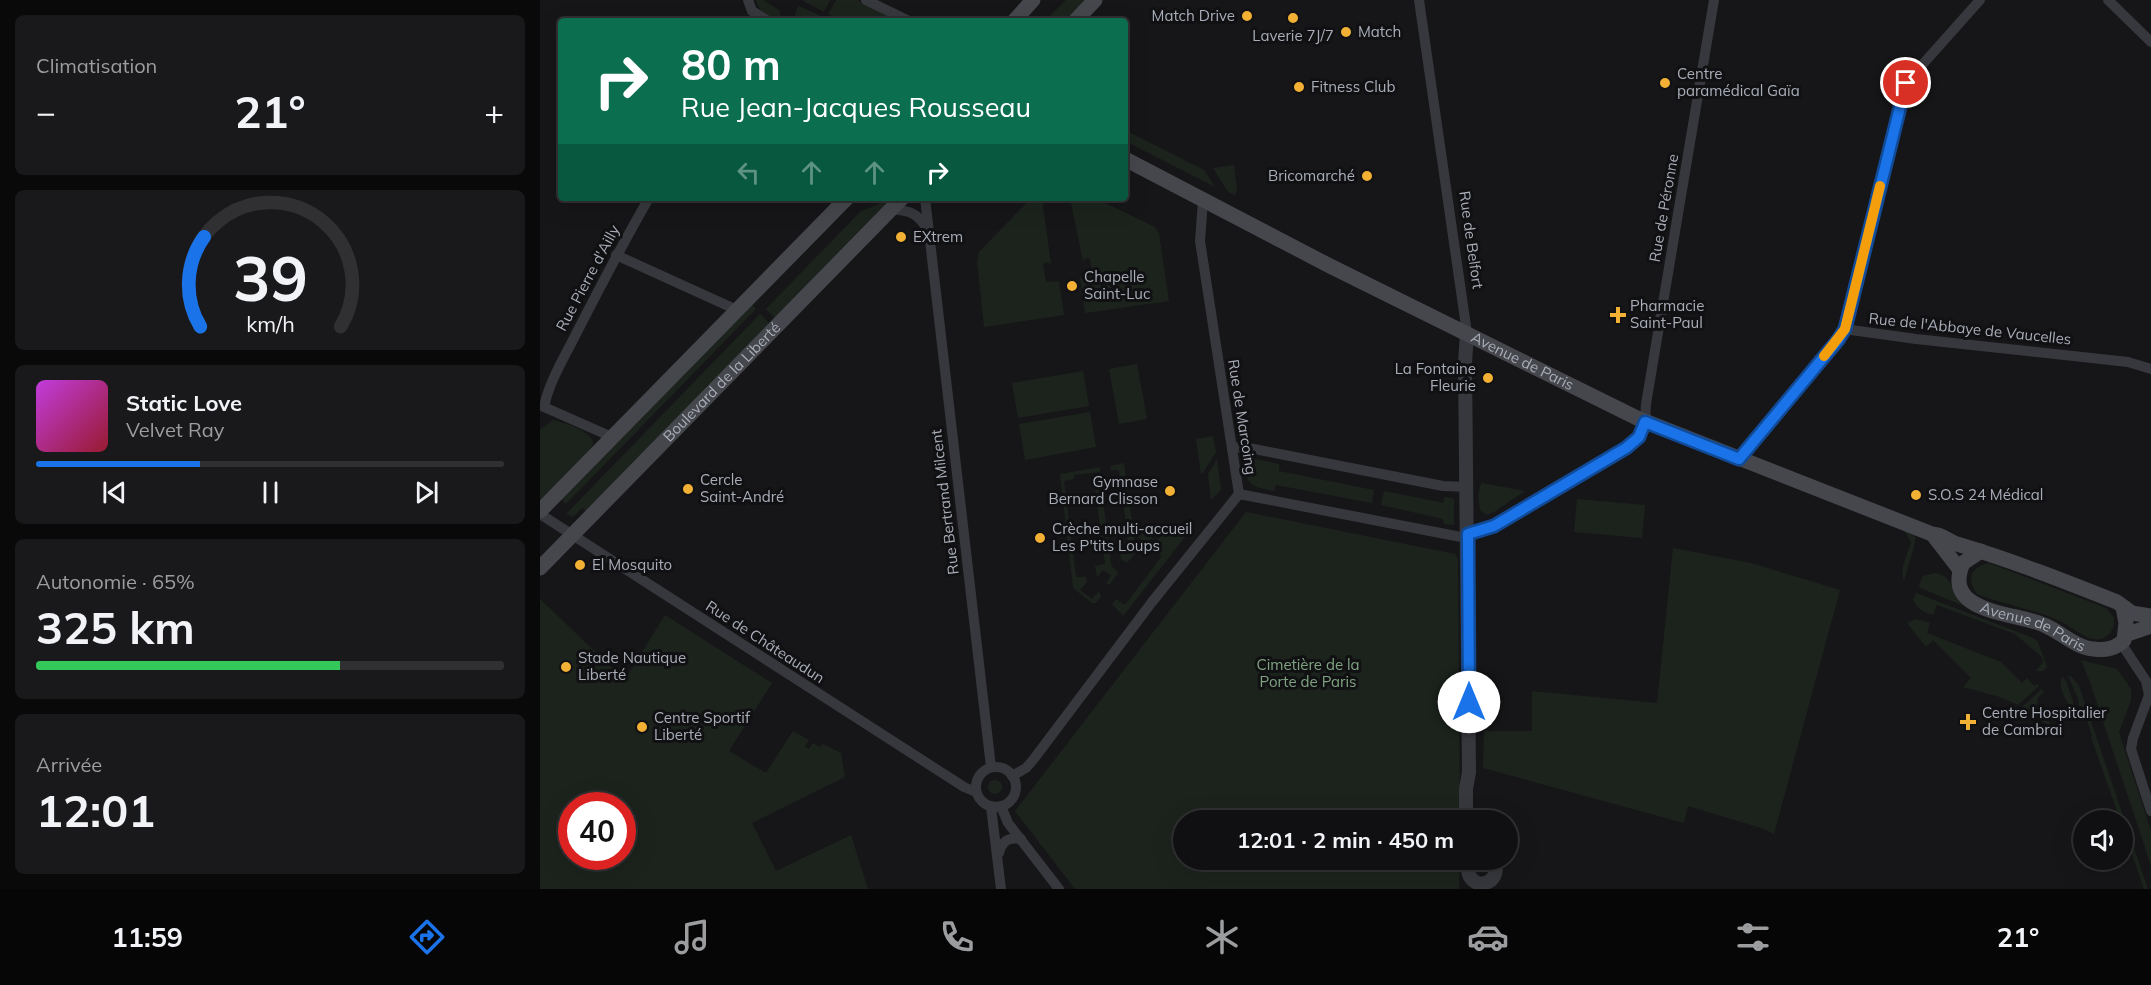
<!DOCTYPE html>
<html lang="fr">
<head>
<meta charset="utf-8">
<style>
  :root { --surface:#101012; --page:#19191b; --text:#f1f3f6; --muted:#9c9d9f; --line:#303032; --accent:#1a73e8 }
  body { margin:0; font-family:Mulish,sans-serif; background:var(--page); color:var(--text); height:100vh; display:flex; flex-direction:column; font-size:22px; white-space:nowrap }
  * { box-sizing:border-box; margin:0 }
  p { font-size:20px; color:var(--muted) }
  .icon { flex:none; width:33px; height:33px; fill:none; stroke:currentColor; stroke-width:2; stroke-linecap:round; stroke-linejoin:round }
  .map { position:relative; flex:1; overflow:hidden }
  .panel { display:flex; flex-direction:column; gap:15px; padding:15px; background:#09090a; width:540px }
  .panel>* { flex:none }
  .banner { position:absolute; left:18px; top:18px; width:570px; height:183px; border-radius:6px; box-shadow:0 6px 24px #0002,0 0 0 2px var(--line); background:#0b6e4f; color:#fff; overflow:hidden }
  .controls { position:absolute; left:1533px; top:810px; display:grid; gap:12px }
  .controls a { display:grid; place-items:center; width:60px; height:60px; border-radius:50%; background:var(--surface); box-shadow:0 6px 24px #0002,0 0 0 2px var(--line); font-size:30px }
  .speed { position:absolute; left:18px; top:792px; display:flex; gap:12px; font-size:30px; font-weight:700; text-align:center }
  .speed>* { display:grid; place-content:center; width:78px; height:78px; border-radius:50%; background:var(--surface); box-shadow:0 6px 24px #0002,0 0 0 2px var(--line); line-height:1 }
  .speed .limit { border:9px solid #d22; background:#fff; color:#111 }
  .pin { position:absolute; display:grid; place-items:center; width:51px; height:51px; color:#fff; margin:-26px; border:3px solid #fff; border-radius:50%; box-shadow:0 2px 6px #0007 }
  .me { position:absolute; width:66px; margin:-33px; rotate:0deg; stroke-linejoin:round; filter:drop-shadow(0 0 4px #0008) }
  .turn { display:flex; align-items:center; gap:21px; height:126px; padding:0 24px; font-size:27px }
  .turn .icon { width:78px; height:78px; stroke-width:2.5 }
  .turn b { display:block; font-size:42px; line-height:51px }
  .lanes { display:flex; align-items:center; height:57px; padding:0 24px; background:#0003; justify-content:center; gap:30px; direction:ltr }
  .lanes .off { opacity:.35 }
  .big { font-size:45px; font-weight:700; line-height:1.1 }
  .panel .card { flex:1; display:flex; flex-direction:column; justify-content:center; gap:9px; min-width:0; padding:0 21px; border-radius:9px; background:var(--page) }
  .panel .dial { align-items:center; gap:0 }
  .dial svg { height:156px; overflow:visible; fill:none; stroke:var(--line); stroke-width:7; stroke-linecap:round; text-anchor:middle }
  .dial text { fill:var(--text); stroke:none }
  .song { display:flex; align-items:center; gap:18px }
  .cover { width:72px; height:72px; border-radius:9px; background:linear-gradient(135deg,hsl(290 70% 55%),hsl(350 70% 35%)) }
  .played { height:6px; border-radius:3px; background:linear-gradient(90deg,var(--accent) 35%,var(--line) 35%) }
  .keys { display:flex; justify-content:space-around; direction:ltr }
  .heat { display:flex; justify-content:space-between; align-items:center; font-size:33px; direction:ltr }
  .charge { height:9px; border-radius:4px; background:linear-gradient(90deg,#34c759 65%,var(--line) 0) }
  .trip { position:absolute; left:633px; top:810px; width:345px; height:60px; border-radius:30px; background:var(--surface); box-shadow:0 6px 24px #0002,0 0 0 2px var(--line); font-weight:700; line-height:60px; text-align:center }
  .dock { display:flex; height:96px; justify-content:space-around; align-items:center; background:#060607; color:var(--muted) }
  .dock .icon { width:42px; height:42px }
  .dock .on { color:var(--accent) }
  .dock b { font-size:27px; color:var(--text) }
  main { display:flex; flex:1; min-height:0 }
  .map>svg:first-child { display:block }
  .green { fill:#1c231d; fill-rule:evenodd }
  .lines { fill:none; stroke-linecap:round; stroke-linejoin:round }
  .minor { stroke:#37383d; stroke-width:10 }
  .tertiary { stroke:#37383d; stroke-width:14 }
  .secondary { stroke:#45474d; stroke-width:15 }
  .route-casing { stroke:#114b97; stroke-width:15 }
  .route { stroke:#1a73e8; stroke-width:10 }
  .slow { stroke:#f59e0b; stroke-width:10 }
  .poi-dot { fill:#f2b134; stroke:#111113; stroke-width:2 }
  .labels { text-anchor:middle; stroke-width:6; stroke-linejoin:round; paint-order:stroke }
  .poi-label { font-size:15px; fill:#a8adb8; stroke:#111113; text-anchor:start }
  .street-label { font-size:15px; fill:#a8adb8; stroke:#111113 }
  .park-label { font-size:15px; fill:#7fa381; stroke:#111113 }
</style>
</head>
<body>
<main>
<section class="panel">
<div class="card"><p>Climatisation</p>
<div class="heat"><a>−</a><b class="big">21°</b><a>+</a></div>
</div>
<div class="card dial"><svg viewBox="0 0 100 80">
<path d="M14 69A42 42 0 1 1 86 69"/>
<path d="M14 69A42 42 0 0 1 16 23" stroke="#1a73e8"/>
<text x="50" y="56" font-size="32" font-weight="700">39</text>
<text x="50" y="72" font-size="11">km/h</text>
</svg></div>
<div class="card">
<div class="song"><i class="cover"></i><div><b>Static Love</b><p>Velvet Ray</p></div></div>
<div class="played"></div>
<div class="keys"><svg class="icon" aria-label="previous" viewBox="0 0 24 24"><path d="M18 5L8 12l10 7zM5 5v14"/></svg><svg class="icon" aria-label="pause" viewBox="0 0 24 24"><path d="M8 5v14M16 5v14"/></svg><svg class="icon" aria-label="next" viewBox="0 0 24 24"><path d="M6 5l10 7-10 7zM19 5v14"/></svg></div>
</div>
<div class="card"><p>Autonomie · 65%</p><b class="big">325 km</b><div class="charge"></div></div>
<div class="card"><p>Arrivée</p><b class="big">12:01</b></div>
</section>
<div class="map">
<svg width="1611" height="889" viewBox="0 0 1611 889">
  <rect width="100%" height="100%" fill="#161618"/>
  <!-- green -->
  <g class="green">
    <path d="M216,0h7l16,10 2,6 6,4c11,0 7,-9 12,-14l22,10 -3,5c-21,0 -56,6 -62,-21z"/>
    <path d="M265,0h25l-6,12 -21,-11z"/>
    <path d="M296,0h21l42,21h-56l-15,-7z"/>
    <path d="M526,0h19l-21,21h-19z"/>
    <path d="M585,130l79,40 11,17 -90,-46z"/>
    <path d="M694,165l3,24 -2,6 -7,-3 -15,-24z"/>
    <path d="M344,198h7l-117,120 -8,-9 95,-98 16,-6z"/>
    <path d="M491,198h11l9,66 -5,-2 -3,3 3,17 13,-1 5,34 -80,12 -7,-66 2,-9z"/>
    <path d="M530,198h25l60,29 4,7 10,67 -84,12 -5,-35 13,-3 -3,-16 -4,-1 -3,3z"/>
    <path d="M211,304l5,5 -190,195 -5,-5z"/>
    <path d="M220,314l9,9 -183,188 -4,-3 -9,9 -7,-3z"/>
    <path d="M597,364l10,55 -28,5 -10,-55z"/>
    <path d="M543,371l6,35 -71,12 -6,-35z"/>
    <path d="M550,412l6,35 -71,13 -6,-36z"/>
    <path d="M13,420c9,2 43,12 40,25 -1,1 -5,8 -6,9l-47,46v-70z"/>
    <path d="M673,436l3,16 -13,21 -2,1 -5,-35z"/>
    <path d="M706,457l33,7v7l95,19 -2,13 -96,-18 -2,6c-24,-5 -27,-5 -31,-30z"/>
    <path d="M677,459l4,31 -10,10 -3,-26z"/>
    <path d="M584,463l8,59 -6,1 -7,-53h-8l-1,-4z"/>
    <path d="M560,467v5l-26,3v4l-10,2 12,96h10l1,5 -7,8 12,9 7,-8 2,6 -5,6h-4l-19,-15 -13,-114z"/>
    <path d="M561,481l5,44 -6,1 -6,-44z"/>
    <path d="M942,483l43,8 -31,21 -7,3 -6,-4c-3,-7 -4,-22 1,-28z"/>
    <path d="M844,491l60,12v-6l8,1 2,2v25l-10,-1 -1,-5 -62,-14z"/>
    <path d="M1037,499l68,6 -3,33 -68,-6z"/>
    <path d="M706,512l209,42 3,5 2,261h-276v40h276l-1,29h-384l-60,-78z"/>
    <path d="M586,527h7l2,8 25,-4 -14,12 -10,-7 -4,6 8,6 -13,15 -6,-4 -1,-7 9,-1z"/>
    <path d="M652,528l-69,88 -11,-12 4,-5 9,6 37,-49 -12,-10 13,-11 4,1v-5z"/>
    <path d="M1363,529l9,4 3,4v6l-11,38c-5,-12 4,-27 7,-39z"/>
    <path d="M561,530h6l4,35 7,8 -8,11h-4l5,-9 -8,-5 -6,7 -2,-11 10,-2z"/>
    <path d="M1133,548l78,15 89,27 -66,244 -13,-6 -73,-22 -4,17 -201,-55 1,-37h48v-40l125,12z"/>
    <path d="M1449,563l117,45 8,10c1,10 -4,19 -14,21 -12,3 -28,-12 -38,-17 -28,-13 -57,-17 -85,-28 -11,-14 -6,-28 12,-31z"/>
    <path d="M1394,573c14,1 14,9 22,18 5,7 12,13 18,19l-54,-22 -1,-3 4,-9z"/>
    <path d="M1376,593l117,45 5,4 9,25 -4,4h-7l7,-9 -1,-5 -27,-23 -78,-29 -4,10c-10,-3 -16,-6 -20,-16z"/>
    <path d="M0,599l85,81 40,-65 107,68 -43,68 37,22 27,-42 16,9 -4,6 4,3 4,-6 7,4 3,-3 18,9 4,24 -93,46 24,48 75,-36 17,54h-328zM32,806h50v50h-50z"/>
    <path d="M1376,619l14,4 -3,10 74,29 21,21 5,-5 7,8 3,-2 2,2 -21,19 -18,-8 -37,-10 8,-9 -38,-38 -7,7 -19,-24z"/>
    <path d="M1541,660l36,9 14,20v11l-12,32 32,99v35l-61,-184z"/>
    <path d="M1528,676l4,1 7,9 69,203h-4l-21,-61 -1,-8h-2l-29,-83 1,-2 -10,-29h-3l-1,-8z"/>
    <path d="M1522,677l4,4 9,26 -2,2c-8,-8 -15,-22 -11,-32z"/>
    <path d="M1502,689l2,3 -6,5 -1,12 17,18 -2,1 -30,-21z"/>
    <circle cx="455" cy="787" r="7"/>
  </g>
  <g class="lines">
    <!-- minor -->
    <g class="minor">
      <path d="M208,0l4,11 16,10"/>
      <path d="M326,0l43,21"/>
      <path d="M879,0l48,333"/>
      <path d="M1568,0l43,42"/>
      <path d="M385,198l66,569"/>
      <path d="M351,209c19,2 26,3 37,21"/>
      <path d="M76,255l121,55"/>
      <path d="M1304,329l72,10 212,23 23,7"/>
      <path d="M4,407c5,-25 20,-49 31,-71 24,-47 48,-93 74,-138"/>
      <path d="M4,407l68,30"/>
      <path d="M692,447l17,1 194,38 24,1"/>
      <path d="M1199,459l31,-40 68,-79 6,-11 62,-246 74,-83"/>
      <path d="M699,494l222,43 33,-11 132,-78 15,-15 4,-11 1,-18 68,-404"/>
      <path d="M0,514l424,273 12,5"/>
      <path d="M1581,643l25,38 3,14 -16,43 -2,11 20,62"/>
      <circle cx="456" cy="787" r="20"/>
      <path d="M472,776l14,-8 7,-8 119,-158 87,-108 -39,-253 3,-41"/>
      <path d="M461,806l7,17 51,66"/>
      <path d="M451,807l10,82"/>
      <path d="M459,853c3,-12 9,-16 22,-14"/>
    </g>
    <!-- tertiary -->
    <g class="tertiary">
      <path d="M926,820v-31l3,-17 -4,-409 2,-30"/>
      <path d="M932,860c-7,10 -4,20 8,24 14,-1 20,-13 12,-24"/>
    </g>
    <!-- secondary -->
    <g class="secondary">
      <path d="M474,21l19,-21"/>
      <path d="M535,21l20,-21"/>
      <path id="s1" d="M585,159l205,107 307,152 295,116c10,0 16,7 25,10 54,16 107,37 160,58l15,11 19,3"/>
      <path d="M0,511l307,-313"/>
      <path d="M1393,535l27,35"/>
      <path id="s2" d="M1441,551l-18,12c-22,51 52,49 81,62 17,7 32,23 50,24 11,2 23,-1 30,-9l2,-17 -3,-16"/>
      <path id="s3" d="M0,568l362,-370"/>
      <path d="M1585,635l26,-9"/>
    </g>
  </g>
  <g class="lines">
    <defs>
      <path id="route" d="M929,702l-1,-168 26,-8 132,-78 13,-11 6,-15 94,37 99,-119 7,-11 61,-246"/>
    </defs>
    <!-- route casing -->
    <use href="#route" class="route-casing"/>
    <!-- route -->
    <use href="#route" class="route"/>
    <!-- slow -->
    <path class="slow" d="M1284,356l21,-27 35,-143"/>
  </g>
  <!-- markers -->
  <g class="poi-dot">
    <circle cx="707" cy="16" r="6"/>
    <circle cx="753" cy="18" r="6"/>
    <circle cx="806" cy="32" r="6"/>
    <circle cx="1125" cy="83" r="6"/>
    <circle cx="759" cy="87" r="6"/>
    <circle cx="827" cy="176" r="6"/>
    <circle cx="361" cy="237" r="6"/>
    <circle cx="532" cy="286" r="6"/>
    <path d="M1075 306h6v6h6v6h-6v6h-6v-6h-6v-6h6z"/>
    <circle cx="948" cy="378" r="6"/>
    <circle cx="148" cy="489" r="6"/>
    <circle cx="630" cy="491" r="6"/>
    <circle cx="1376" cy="495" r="6"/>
    <circle cx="500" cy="538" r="6"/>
    <circle cx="40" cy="565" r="6"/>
    <circle cx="26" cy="667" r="6"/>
    <path d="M1425 713h6v6h6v6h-6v6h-6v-6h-6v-6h6z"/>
    <circle cx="102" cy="727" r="6"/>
  </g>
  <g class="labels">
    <!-- poi labels -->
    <g class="poi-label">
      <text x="695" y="21" text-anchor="end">Match Drive</text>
      <text x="818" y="37">Match</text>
      <text x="753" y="41" text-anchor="middle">Laverie 7J/7</text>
      <text x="1137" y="79">Centre<tspan x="1137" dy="17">paramédical Gaïa</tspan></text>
      <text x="771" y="92">Fitness Club</text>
      <text x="815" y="181" text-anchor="end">Bricomarché</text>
      <text x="373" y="242">EXtrem</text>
      <text x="544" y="282">Chapelle<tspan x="544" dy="17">Saint-Luc</tspan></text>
      <text x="1090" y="311">Pharmacie<tspan x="1090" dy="17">Saint-Paul</tspan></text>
      <text x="936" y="374" text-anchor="end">La Fontaine<tspan x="936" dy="17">Fleurie</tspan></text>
      <text x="160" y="485">Cercle<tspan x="160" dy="17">Saint-André</tspan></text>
      <text x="618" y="487" text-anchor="end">Gymnase<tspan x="618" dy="17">Bernard Clisson</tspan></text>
      <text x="1388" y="500">S.O.S 24 Médical</text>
      <text x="512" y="534">Crèche multi-accueil<tspan x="512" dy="17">Les P'tits Loups</tspan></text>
      <text x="52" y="570">El Mosquito</text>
      <text x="38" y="663">Stade Nautique<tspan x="38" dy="17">Liberté</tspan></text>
      <text x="1442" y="718">Centre Hospitalier<tspan x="1442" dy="17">de Cambrai</tspan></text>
      <text x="114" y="723">Centre Sportif<tspan x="114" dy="17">Liberté</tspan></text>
    </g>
    <!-- street labels -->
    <g class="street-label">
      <text transform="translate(1124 208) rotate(-80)" y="5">Rue de Péronne</text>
      <text transform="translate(931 240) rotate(82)" y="5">Rue de Belfort</text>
      <text transform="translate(48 278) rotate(-62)" y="5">Rue Pierre d'Ailly</text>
      <text transform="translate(1430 329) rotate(6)" y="5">Rue de l'Abbaye de Vaucelles</text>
      <text dy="5" stroke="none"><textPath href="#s1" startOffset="446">Avenue de Paris</textPath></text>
      <text dy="5" stroke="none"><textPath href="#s3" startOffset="260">Boulevard de la Liberté</textPath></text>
      <text transform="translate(702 417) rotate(81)" y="5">Rue de Marcoing</text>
      <text transform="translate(405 502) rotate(-97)" y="5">Rue Bertrand Milcent</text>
      <text dy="5" stroke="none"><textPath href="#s2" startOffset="132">Avenue de Paris</textPath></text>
      <text transform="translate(225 642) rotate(33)" y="5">Rue de Châteaudun</text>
    </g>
    <!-- park labels -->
    <g class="park-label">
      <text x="768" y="670">Cimetière de la<tspan x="768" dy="17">Porte de Paris</tspan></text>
    </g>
  </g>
</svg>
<div class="controls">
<a><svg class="icon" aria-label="sound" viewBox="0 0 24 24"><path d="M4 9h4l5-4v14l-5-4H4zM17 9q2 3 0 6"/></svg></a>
</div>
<div class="speed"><div class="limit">40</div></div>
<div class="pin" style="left:1366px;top:83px;background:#d93025"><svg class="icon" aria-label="arrive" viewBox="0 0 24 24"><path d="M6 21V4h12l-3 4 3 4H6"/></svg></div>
<svg class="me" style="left:929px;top:702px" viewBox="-20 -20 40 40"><circle r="19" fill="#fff"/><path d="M0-13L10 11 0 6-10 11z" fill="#1a73e8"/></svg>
<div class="trip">12:01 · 2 min · 450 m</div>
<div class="banner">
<div class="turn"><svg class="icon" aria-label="right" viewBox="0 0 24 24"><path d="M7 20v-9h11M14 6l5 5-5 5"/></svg><div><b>80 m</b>Rue Jean-Jacques Rousseau</div></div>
<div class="lanes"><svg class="icon off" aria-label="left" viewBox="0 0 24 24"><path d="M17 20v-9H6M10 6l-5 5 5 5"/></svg><svg class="icon off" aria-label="ahead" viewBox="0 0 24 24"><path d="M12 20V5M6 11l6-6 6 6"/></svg><svg class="icon off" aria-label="ahead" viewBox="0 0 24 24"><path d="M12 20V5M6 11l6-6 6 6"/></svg><svg class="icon" aria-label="right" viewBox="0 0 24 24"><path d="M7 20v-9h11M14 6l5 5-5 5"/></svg></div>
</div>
</div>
</main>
<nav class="dock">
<b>11:59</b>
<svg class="icon on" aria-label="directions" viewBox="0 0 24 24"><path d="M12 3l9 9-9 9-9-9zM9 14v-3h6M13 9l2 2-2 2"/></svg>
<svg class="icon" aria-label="music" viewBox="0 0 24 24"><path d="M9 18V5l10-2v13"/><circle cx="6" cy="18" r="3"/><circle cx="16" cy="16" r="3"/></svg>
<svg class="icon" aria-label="phone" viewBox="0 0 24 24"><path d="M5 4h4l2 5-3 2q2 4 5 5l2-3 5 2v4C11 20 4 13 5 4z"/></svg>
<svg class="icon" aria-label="climate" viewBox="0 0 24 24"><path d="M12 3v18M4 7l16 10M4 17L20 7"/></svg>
<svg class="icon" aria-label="car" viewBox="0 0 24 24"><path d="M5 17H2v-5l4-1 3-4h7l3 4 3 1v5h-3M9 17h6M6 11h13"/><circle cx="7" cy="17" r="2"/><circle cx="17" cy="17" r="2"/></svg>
<svg class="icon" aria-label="filters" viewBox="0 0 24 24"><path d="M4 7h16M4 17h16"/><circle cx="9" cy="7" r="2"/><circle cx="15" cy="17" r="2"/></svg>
<b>21°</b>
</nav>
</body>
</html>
